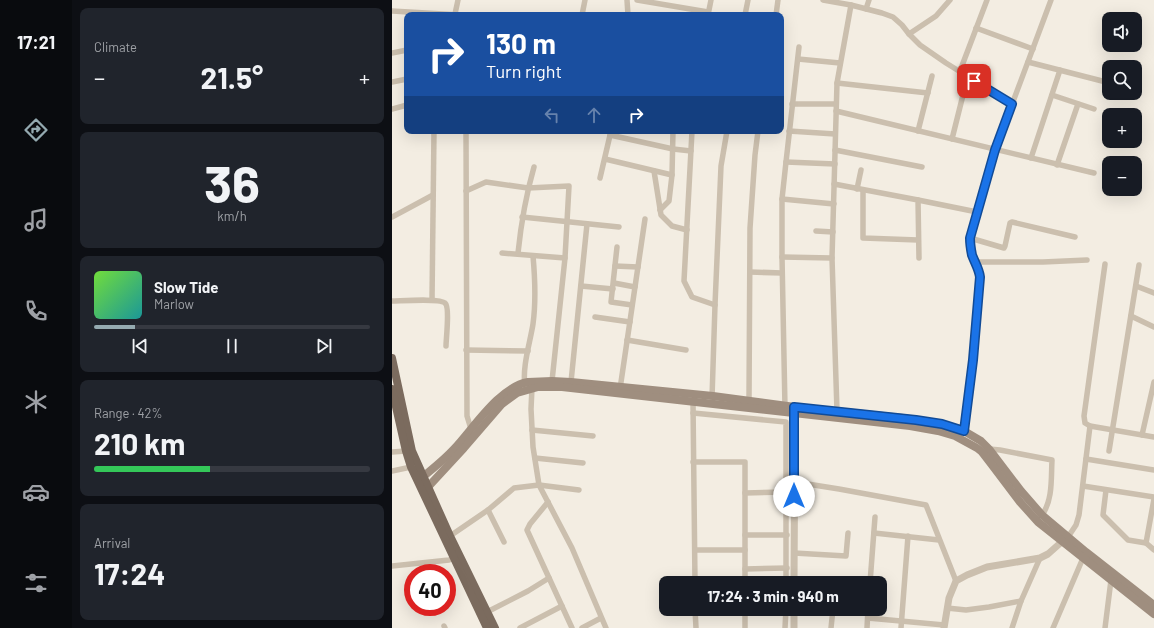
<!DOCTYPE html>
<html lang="en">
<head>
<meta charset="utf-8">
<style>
  :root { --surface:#171b24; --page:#20242c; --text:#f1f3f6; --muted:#9ea1a6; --line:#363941; --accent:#94aab0 }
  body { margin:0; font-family:Barlow,sans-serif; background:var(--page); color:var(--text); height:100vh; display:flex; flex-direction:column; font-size:15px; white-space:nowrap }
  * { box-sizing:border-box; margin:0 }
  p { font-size:13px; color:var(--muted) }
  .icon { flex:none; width:22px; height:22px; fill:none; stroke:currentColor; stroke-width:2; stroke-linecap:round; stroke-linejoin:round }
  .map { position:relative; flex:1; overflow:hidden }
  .drawer { display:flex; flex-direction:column; gap:8px; padding:8px; background:#0d0f14; width:320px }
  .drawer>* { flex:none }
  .top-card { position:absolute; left:12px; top:12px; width:380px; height:122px; border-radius:8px; box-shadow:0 4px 16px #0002; background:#1a4fa0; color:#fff; overflow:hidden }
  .buttons { position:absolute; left:710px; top:12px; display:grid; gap:8px }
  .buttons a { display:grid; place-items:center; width:40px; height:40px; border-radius:8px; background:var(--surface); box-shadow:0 4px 16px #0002; font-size:20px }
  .speed { position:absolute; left:12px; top:564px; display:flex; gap:8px; font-size:20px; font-weight:700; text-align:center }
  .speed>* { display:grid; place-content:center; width:52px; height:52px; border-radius:50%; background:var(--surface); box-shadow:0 4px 16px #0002; line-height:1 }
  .speed .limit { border:6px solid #d22; background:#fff; color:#111 }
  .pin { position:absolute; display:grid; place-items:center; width:34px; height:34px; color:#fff; margin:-17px; border-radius:8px; box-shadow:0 2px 6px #0006 }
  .me { position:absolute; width:44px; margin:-22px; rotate:0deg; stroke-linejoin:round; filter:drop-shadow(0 0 3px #0008) }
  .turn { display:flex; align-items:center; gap:14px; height:84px; padding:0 16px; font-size:18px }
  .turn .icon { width:52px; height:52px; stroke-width:2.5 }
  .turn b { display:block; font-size:28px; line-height:34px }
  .lanes { display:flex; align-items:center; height:38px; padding:0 16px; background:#0003; justify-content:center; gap:20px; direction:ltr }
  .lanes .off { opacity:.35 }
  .big { font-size:30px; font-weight:700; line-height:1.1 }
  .drawer .tile { flex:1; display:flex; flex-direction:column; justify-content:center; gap:6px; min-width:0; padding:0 14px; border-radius:8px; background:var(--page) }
  .drawer .dial { align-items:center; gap:0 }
  .dial b { font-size:52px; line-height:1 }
  .song { display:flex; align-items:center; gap:12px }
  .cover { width:48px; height:48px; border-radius:6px; background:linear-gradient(135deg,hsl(100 70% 55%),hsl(180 70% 35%)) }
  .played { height:4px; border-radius:2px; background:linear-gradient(90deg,var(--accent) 15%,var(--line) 15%) }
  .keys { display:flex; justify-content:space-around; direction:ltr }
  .heat { display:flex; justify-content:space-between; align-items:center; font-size:22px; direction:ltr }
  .charge { height:6px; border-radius:3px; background:linear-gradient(90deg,#34c759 42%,var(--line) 0) }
  .trip { position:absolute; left:267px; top:576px; width:228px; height:40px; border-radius:8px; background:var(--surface); box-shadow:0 4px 16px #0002; font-weight:700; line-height:40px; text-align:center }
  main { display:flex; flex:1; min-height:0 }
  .tab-bar { display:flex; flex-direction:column; width:72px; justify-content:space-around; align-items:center; background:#090b0e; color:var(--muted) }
  .tab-bar .icon { width:28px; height:28px }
  .tab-bar .active { color:var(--accent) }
  .tab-bar b { font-size:18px; color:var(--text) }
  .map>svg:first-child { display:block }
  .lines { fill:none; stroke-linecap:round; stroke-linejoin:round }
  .minor { stroke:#cbbfae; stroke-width:5.5 }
  .tertiary { stroke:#cbbfae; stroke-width:7 }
  .secondary { stroke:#9f8e7f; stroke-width:8 }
  .primary { stroke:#7b6b5e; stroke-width:8 }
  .route-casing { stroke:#114b97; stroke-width:10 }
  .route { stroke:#1a73e8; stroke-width:7 }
</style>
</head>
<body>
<main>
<nav class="tab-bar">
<b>17:21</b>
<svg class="icon active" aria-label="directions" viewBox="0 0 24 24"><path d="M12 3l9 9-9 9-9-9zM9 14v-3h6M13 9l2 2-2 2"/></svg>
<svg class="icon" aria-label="music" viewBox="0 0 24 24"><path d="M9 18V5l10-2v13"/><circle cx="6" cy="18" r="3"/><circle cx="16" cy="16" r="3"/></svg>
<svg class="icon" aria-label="phone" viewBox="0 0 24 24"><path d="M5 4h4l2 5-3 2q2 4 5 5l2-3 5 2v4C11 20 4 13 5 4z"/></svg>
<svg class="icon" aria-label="climate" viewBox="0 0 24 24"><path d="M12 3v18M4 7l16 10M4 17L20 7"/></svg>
<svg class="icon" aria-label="car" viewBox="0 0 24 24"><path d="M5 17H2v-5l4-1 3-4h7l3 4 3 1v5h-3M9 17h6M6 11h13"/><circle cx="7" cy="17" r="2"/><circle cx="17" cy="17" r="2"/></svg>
<svg class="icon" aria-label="filters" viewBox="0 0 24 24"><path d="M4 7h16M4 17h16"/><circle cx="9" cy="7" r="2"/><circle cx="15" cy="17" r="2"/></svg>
</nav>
<section class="drawer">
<div class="tile"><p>Climate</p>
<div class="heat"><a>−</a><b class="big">21.5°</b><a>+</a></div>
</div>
<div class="tile dial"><b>36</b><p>km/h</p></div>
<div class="tile">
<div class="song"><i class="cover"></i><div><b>Slow Tide</b><p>Marlow</p></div></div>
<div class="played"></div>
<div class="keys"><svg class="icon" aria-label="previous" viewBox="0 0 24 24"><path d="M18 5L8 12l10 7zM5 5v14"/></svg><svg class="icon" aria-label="pause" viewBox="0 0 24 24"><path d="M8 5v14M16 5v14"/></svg><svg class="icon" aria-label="next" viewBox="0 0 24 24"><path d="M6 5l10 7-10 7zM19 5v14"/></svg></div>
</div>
<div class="tile"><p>Range · 42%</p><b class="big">210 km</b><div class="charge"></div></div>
<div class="tile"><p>Arrival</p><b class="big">17:24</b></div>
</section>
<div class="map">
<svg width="762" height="628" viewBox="0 0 762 628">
  <rect width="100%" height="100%" fill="#f3ede2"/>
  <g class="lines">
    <!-- minor -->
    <g class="minor">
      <path d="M235,0l1,15"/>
      <path d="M245,0l71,12"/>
      <path d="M431,0l28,5 31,8 11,4 9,8 7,9 11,11 26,18 66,41"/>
      <path d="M474,9l3,-9"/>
      <path d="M0,11l68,4"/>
      <path d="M63,14l3,-14"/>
      <path d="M190,15l3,-15"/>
      <path d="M316,15l3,-15"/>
      <path d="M353,15l3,-15"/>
      <path d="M384,15l2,-15"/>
      <path d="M584,28l57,21"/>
      <path d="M517,34l27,-18 14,-16"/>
      <path d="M0,53l15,-3"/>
      <path d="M406,59l42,4"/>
      <path d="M636,62l78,20"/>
      <path d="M568,71l27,-71"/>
      <path d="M0,82l15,-3"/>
      <path d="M445,83l91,10"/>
      <path d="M660,95l42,14"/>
      <path d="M400,104h44"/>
      <path d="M0,109l15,-4"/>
      <path d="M444,111l258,62"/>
      <path d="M74,131l1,285 4,13"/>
      <path d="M300,131l-8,150 8,16 23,8"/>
      <path d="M397,131l46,3"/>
      <path d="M526,131l14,-55"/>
      <path d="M218,135l63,14 18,2"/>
      <path d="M560,139l12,-48"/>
      <path d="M443,150l87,17"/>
      <path d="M639,158l29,-88"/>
      <path d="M213,159l67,16 1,-44"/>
      <path d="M394,162l49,2"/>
      <path d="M665,165l21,-61"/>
      <path d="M262,171l7,44 11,11 15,4"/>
      <path d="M208,178l11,-47"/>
      <path d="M442,184l84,16 1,58"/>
      <path d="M465,189l4,-19"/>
      <path d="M471,190v48l55,2"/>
      <path d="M74,191l20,-9 42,6 41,-2 -4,72 -13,123"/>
      <path d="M390,199l52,5"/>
      <path d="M526,200l59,12"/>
      <path d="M268,210l9,-9 3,-26"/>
      <path d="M0,217l41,-22"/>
      <path d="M130,217l97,10"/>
      <path d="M424,231l17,1"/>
      <path d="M578,238l34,10 1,-2 5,-23 2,-1 63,15"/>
      <path d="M225,247l-6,55 21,3"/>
      <path d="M110,253l63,5"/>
      <path d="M126,253c3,-29 8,-58 16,-86"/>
      <path d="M390,257l50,1"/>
      <path d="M583,262h68l44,-2"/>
      <path d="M713,264l-21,152 1,7 5,3 64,11"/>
      <path d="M223,266l23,1"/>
      <path d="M358,272l32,1"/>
      <path d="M222,283l21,4"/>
      <path d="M189,286l32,3"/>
      <path d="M744,286l18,7"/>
      <path d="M40,300l2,-169"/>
      <path d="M0,301c8,0 48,-3 53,2 5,4 1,36 1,43"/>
      <path d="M739,316l23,11"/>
      <path d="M203,317l35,5"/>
      <path d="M235,340l59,10"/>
      <path d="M74,350l62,1"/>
      <path d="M179,382l16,-158"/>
      <path d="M133,386c-3,-19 5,-43 8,-62 3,-22 2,-46 0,-68"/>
      <path d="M140,388l-1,21 2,38 6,38 33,63 34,80"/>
      <path d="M228,389l25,-170"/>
      <path d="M320,398l3,-93 6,-139 6,-35"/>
      <path d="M357,401l1,-173 5,-73 3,-24"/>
      <path d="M301,402l2,181"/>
      <path d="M393,408l-3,-151v-58l4,-37 13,-115"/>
      <path d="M445,411l-5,-153 5,-175 14,-78"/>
      <path d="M301,413l93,9v161"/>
      <path d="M140,430l61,6"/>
      <path d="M571,433l10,-73 7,-83 -1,-7 -7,-14 -2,-18 25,-88 56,-150"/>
      <path d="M750,435l12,-53"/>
      <path d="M597,449l11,1 52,10c-1,18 1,40 -10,55"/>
      <path d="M717,451l30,-186"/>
      <path d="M0,452l14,-1"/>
      <path d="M143,458l48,5"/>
      <path d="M694,459l68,11"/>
      <path d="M301,462h52v121"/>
      <path d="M0,471l19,-4"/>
      <path d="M403,482l44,7 87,16 30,76"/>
      <path d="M691,486l71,11"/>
      <path d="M714,490l-3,25 25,25 18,3 8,-44"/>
      <path d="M353,493l42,-1"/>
      <path d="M156,502l-18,22 -3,6 45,98"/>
      <path d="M96,510l16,32"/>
      <path d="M482,533l65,7"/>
      <path d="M353,535h42"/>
      <path d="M58,536l38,-26 26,-22 25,-3 40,5"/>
      <path d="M676,537l8,-12 3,-10 11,-89"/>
      <path d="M754,543l8,7"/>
      <path d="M303,550h50"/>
      <path d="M402,553l52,3 2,-23"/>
      <path d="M0,566l57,-6 5,-2"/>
      <path d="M353,569l42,-1"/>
      <path d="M478,583l5,-66"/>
      <path d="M555,608l19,2 23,-3 32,-6"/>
      <path d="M303,609l1,19"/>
      <path d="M95,612l41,-21 21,-13"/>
      <path d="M402,612l39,-1"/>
      <path d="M476,618l76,7"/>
      <path d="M52,626l1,2"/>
      <path d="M128,628l42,-22"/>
      <path d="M190,628l19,-10"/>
      <path d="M353,628v-19"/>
      <path d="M393,628l1,-19"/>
      <path d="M439,628l2,-19"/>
      <path d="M475,628l1,-19"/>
      <path d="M509,628l7,-92"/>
      <path d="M620,628l9,-27 19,-43"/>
      <path d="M661,628l30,-70"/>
      <path d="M713,628l6,-48"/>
    </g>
    <!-- tertiary -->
    <g class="tertiary">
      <path d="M402,583l1,-174"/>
      <path d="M402,628v-19"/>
      <path d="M552,628l5,-30 7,-17 11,-6 20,-8 53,-9 8,-4 18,-16"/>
    </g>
    <!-- secondary -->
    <g class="secondary">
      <path d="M27,480c12,-10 24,-19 35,-31 19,-20 45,-62 74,-67l24,-1 19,1 142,14 82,11 108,11 39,6 22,7 17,10 8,8 32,42 21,24 44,37 68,53"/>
      <path d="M31,491l5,-4 36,-39 38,-44 15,-11 21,-6h24l348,39 28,5 17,5 22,12 5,4 10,13 28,37 18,20 116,92"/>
    </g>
    <!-- primary -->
    <g class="primary">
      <path d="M0,358l20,93 38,85 45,92"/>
      <path d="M0,389l14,62 5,16 76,161"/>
    </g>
  </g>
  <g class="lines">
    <defs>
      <path id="route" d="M402,496v-89l122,13 26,4 22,7 9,-71 7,-83c-1,-8 -5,-14 -8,-22 -1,-5 -2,-11 -2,-17l25,-88 17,-46 -38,-23"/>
    </defs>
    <!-- route casing -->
    <use href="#route" class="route-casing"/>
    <!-- route -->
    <use href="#route" class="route"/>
  </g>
</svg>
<div class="buttons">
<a><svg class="icon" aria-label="sound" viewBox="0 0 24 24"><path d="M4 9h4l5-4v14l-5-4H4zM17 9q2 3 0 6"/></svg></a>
<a><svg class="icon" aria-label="search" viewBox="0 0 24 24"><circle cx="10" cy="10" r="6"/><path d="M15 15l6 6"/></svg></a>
<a>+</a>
<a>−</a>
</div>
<div class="speed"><div class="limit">40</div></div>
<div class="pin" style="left:582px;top:81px;background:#d93025"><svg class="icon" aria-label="arrive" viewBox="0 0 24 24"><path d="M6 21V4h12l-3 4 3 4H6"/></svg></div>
<svg class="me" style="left:402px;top:496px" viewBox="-20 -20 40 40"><circle r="19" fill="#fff"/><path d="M0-13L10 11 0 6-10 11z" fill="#1a73e8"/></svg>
<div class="trip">17:24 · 3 min · 940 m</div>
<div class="top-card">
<div class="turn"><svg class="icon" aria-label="right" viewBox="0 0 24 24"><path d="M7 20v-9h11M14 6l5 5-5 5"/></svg><div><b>130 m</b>Turn right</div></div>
<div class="lanes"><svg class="icon off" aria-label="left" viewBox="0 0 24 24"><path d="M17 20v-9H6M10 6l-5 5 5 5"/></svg><svg class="icon off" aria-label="ahead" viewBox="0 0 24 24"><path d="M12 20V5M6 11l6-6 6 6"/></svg><svg class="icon" aria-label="right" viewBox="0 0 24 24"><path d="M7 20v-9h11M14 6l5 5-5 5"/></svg></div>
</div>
</div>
</main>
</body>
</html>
